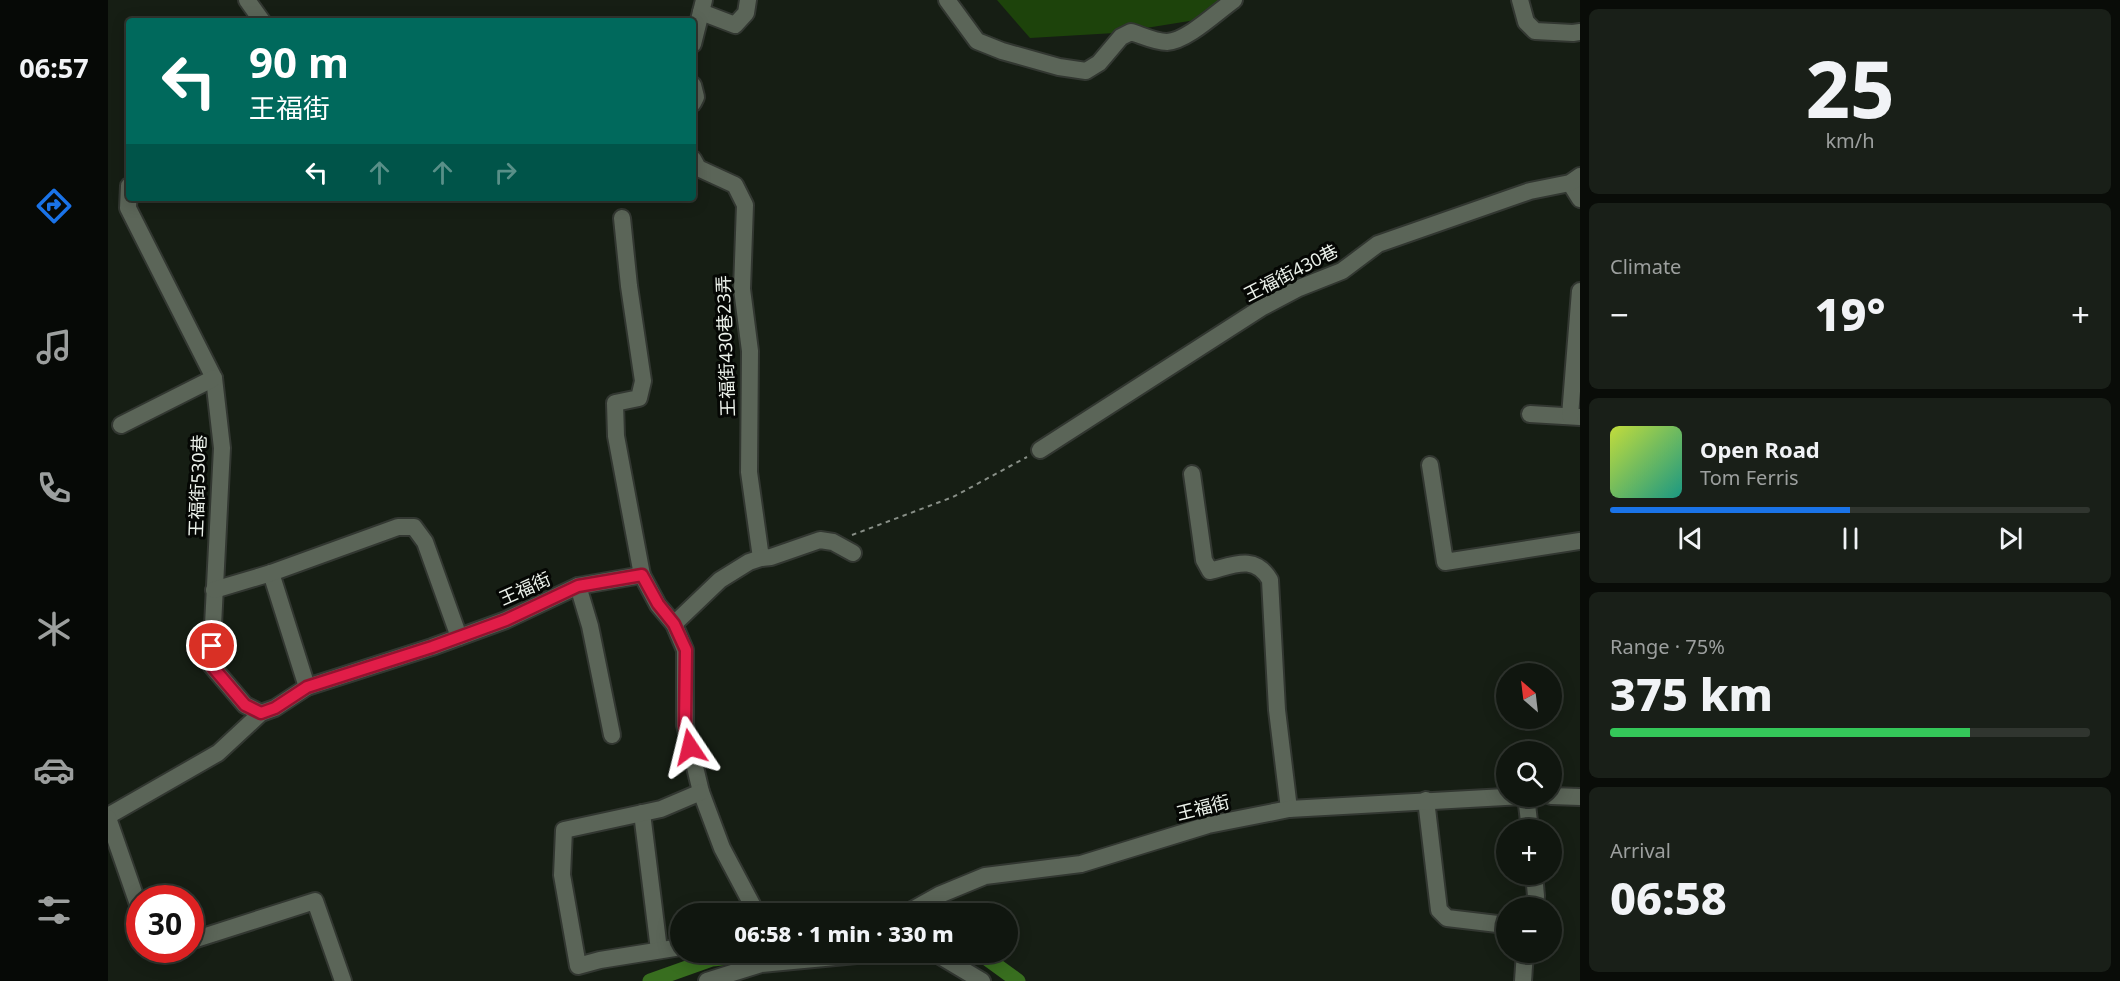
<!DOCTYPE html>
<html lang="en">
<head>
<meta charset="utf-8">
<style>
  :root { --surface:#10160f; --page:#191f18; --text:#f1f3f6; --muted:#9c9f9e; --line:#30352f; --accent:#1a73e8 }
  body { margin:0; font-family:"Noto Sans","Noto Sans TC",sans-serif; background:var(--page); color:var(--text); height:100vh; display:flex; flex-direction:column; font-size:22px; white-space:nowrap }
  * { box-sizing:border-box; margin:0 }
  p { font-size:20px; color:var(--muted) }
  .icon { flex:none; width:33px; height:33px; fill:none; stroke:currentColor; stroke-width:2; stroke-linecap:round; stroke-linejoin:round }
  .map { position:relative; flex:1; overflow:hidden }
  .panel { display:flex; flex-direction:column; gap:9px; padding:9px; background:#090c08; width:540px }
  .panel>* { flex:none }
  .hud { position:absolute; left:18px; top:18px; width:570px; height:183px; border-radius:6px; box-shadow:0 3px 15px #0003,0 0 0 2px var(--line); background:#00695c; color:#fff; overflow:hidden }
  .needle { width:39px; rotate:332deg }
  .tools { position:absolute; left:1388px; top:663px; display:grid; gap:12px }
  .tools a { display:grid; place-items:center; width:66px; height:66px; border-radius:50%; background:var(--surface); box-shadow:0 3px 15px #0003,0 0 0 2px var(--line); font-size:30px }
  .speed { position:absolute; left:18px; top:885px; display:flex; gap:12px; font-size:30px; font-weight:700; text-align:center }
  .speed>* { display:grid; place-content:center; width:78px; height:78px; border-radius:50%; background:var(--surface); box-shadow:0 3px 15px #0003,0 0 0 2px var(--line); line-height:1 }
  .speed .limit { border:9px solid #d22; background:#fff; color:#111 }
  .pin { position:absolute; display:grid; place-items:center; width:51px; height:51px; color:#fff; margin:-26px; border:3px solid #fff; border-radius:50%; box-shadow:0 2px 6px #0007 }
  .me { position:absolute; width:66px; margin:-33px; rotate:350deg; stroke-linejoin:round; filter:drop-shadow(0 0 4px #0008) }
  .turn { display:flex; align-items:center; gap:21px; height:126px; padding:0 24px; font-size:27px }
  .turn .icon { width:78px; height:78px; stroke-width:2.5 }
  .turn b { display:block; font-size:42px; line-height:51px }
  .lanes { display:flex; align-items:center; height:57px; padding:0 24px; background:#0003; justify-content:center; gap:30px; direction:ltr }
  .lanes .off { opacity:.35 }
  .big { font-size:45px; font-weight:800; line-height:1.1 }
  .panel .widget { flex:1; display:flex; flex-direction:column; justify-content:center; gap:9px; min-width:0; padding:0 21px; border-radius:9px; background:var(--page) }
  .panel .dial { align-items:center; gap:0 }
  .dial b { font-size:78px; line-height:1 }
  .song { display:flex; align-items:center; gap:18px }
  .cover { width:72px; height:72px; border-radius:9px; background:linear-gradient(135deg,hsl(70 70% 55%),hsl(170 70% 35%)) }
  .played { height:6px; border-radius:3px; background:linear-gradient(90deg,var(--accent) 50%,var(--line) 50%) }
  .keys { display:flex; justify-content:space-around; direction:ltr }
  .heat { display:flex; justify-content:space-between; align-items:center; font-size:33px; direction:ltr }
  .charge { height:9px; border-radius:4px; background:linear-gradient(90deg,#34c759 75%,var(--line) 0) }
  .trip { position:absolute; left:562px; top:903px; width:348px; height:60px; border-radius:30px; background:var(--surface); box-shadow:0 3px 15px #0003,0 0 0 2px var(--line); font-weight:800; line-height:60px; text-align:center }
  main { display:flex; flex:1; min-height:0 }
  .tabs { display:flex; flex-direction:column; width:108px; justify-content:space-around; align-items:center; background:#060906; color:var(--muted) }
  .tabs .icon { width:42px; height:42px }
  .tabs .on { color:var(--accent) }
  .tabs b { font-size:27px; color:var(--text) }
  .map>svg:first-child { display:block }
  .green { fill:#1d430b }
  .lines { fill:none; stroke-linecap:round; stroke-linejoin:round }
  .canal { stroke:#386e1f; stroke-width:15 }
  .minor-casing { stroke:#323731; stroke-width:20 }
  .path { stroke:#888f87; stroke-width:2; stroke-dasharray:4.5 4.5; stroke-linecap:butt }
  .minor { stroke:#5b6558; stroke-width:16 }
  .route-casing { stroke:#92132f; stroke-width:15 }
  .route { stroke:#e11d48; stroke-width:10 }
  .labels { text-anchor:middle; stroke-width:6; stroke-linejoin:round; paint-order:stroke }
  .street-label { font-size:18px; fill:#ecf2eb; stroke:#050704 }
</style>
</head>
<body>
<main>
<nav class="tabs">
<b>06:57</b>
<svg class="icon on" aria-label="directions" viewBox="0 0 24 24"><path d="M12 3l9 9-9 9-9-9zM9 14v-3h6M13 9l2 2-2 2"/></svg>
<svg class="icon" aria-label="music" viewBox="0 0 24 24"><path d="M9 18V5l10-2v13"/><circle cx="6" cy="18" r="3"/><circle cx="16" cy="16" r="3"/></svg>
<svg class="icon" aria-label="phone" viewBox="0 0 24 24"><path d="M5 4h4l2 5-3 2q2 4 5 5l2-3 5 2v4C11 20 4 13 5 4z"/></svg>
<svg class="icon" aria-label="climate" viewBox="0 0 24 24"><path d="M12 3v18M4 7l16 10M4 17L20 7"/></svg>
<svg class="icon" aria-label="car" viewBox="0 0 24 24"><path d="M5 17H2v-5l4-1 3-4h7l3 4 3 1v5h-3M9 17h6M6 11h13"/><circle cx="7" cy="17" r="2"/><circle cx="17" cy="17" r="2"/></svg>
<svg class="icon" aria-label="filters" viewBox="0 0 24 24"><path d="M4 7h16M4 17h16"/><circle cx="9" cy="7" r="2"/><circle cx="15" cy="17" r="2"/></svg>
</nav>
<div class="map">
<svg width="1472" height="981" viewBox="0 0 1472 981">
  <rect width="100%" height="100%" fill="#161e14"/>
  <!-- green -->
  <path class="green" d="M889,0h232l-21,18 -93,15 -85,5z"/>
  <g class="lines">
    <!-- canal -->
    <g class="canal">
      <path d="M870,952l40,29"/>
      <path d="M542,981l62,-22 72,-7"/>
    </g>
    <defs>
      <g id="minor">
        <path d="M139,0l15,21"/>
        <path d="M839,0l30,41 25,10 57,16 27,4 13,-8 22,-26 10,-5c10,3 24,10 36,10 20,-1 50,-30 67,-42"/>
        <path d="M1412,0l6,22 9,9 38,2 7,-1"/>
        <path d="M593,12l34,13 11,-12 2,-13"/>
        <path d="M585,44l11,-44"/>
        <path d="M585,85l3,12 -3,6"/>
        <path d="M585,159l5,9 37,17 10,20 -3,84 8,62 -1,121 12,86"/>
        <path d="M1462,183l10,16"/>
        <path d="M21,186l-1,22 86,170 8,70 -11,217 34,40 16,8"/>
        <path d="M514,218l7,68 14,95 -4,17 -24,5 1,33 26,139 16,30 16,19 11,26v75l16,67 21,56 35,66"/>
        <path d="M1422,414l50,3"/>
        <path d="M1462,416l10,-125"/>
        <path d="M13,425l93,-47"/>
        <path d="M932,450l221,-142 38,-20 43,-17 36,-27 152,-53 40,-8 10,-7"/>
        <path d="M1322,465l15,97 135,-21"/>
        <path d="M1084,474l12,86 6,11c24,-6 45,-17 60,9l7,130 12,99"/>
        <path d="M163,573l36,114"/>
        <path d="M470,586l12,40 22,109"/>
        <path d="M106,590l57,-17 127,-46h16l11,15 34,95"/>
        <path d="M566,624l46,-44 29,-18 12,-4 10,-1 49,-17 13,2 20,11"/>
        <path d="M1418,796l4,34"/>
        <path d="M1443,796l29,1"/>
        <path d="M1318,800l13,110 8,8 59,7"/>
        <path d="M534,813l17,137"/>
        <path d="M0,816l110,-63 43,-40 14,-5 32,-21 125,-40 74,-27 72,-34 64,-11"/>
        <path d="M0,818l32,92"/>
        <path d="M1426,874l2,22 -2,12"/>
        <path d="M797,914l34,-19 46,-19 96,-12 127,-39 81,-16 234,-13"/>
        <path d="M82,941l125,-40 28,80"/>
        <path d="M573,947l-81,13 -22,6 -16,-91 2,-45 97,-21 40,-17"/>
        <path d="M49,950h5"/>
        <path d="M817,952l10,1 47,28"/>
        <path d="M599,981l54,-17 127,-12"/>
        <path d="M1415,981l2,-29"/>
      </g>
    </defs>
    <!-- minor casing -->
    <use href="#minor" class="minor-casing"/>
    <!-- path -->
    <path class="path" d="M744,535l101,-38 74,-40"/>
    <!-- minor -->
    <use href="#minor" class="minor"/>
  </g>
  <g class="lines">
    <defs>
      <path id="route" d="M104,646l-1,19 34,40 16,8 14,-5 32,-21 125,-40 74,-27 72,-34 64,-11 16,29 16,20 12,26 -1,75 5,22"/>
    </defs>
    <!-- route casing -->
    <use href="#route" class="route-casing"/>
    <!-- route -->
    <use href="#route" class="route"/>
  </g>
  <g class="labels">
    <!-- street labels -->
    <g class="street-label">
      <text transform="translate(1183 273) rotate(-27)" y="6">王福街430巷</text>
      <text transform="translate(618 346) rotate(-92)" y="6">王福街430巷23弄</text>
      <text transform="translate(90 486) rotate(-88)" y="6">王福街530巷</text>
      <text transform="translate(417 589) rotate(-24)" y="6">王福街</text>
      <text transform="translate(1095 808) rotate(-14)" y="6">王福街</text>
    </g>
  </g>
</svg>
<div class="tools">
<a><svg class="needle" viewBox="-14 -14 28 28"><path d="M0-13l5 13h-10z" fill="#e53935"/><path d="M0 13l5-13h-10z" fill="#9c9f9e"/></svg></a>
<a><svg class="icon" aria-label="search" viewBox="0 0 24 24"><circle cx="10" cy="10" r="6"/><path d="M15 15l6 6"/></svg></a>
<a>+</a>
<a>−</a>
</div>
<div class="speed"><div class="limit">30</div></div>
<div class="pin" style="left:104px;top:646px;background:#d93025"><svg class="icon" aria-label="arrive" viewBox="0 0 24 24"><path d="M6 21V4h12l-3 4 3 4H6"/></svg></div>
<svg class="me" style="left:582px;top:747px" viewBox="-20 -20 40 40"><path d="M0-17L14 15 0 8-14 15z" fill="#e11d48" stroke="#fff" stroke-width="4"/></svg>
<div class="trip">06:58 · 1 min · 330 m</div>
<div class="hud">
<div class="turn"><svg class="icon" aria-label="left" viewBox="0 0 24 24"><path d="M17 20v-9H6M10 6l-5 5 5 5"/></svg><div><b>90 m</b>王福街</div></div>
<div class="lanes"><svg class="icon" aria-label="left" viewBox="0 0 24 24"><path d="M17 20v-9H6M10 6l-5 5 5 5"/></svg><svg class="icon off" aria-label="ahead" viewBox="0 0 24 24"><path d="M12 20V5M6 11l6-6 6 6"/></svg><svg class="icon off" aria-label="ahead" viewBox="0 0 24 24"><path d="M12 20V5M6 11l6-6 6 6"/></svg><svg class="icon off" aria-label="right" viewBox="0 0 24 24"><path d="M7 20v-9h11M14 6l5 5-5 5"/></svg></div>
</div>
</div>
<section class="panel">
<div class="widget dial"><b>25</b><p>km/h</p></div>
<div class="widget"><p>Climate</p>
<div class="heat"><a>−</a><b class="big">19°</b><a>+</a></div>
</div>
<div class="widget">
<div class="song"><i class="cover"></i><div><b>Open Road</b><p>Tom Ferris</p></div></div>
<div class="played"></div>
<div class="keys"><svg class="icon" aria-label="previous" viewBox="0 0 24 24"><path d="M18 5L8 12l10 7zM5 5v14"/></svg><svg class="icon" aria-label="pause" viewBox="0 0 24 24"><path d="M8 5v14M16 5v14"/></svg><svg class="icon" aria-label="next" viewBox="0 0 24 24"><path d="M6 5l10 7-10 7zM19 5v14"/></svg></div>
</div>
<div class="widget"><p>Range · 75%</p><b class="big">375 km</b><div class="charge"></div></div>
<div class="widget"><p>Arrival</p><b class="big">06:58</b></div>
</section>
</main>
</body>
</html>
